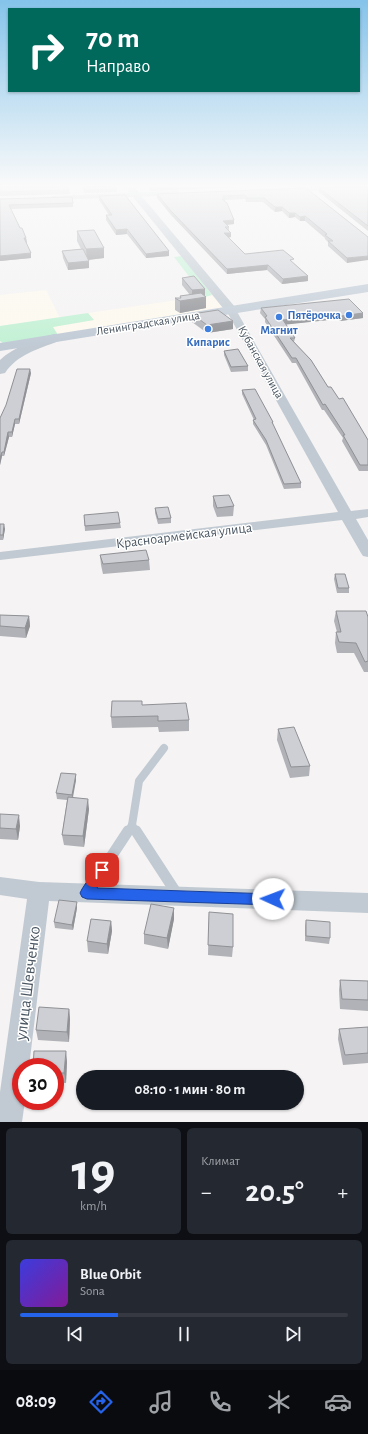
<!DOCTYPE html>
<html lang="ru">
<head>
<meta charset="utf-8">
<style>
  :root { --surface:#171b24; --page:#242831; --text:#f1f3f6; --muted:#9ea1a6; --line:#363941; --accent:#2563eb }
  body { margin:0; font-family:"Alegreya Sans",sans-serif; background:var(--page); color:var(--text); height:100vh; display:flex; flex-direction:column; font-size:15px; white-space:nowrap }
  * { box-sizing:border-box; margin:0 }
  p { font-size:13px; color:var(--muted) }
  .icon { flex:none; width:22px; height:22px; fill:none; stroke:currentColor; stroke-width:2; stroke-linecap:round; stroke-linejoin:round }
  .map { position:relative; height:1122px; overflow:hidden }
  .panel { display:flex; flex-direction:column; gap:6px; padding:6px; background:#0d0f14; flex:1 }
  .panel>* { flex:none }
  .guide { position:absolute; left:8px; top:8px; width:352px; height:84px; border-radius:0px; box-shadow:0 1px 3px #0004; background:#00695c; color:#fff; overflow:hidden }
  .speed { position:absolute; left:12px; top:1058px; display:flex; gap:8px; font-size:20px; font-weight:700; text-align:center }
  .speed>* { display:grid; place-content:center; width:52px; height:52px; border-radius:50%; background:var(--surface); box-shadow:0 1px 3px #0004; line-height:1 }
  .speed .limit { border:6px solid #d22; background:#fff; color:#111 }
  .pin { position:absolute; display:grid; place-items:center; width:34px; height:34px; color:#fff; margin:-17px; border-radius:8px; box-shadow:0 2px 6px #0006 }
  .me { position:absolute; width:44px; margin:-22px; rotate:272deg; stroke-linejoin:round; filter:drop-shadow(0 0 3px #0008) }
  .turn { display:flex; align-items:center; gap:14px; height:84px; padding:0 12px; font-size:18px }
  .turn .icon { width:52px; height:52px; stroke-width:2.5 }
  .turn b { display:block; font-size:28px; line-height:34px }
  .big { font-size:30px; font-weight:600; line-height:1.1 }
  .panel .card { flex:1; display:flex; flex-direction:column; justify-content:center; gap:6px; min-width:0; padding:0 14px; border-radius:6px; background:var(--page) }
  .panel .dial { align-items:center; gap:0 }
  .dial b { font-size:52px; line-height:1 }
  .song { display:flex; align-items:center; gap:12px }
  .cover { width:48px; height:48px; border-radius:6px; background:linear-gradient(135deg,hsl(240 70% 55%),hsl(290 70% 35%)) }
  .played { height:4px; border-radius:2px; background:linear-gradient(90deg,var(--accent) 30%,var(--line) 30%) }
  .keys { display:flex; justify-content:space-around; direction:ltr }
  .heat { display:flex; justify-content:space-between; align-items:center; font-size:22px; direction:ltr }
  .panel .tiles { flex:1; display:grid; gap:6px; grid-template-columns:1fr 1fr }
  .card:last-child { grid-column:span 2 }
  .trip { position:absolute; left:76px; top:1070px; width:228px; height:40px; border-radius:20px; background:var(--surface); box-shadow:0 1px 3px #0004; font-weight:600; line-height:40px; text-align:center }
  .tab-bar { display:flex; height:64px; justify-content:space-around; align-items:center; background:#090b0e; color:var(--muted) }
  .tab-bar .icon { width:28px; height:28px }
  .tab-bar .on { color:var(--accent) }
  .tab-bar b { font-size:18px; color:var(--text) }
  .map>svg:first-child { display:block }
  .commercial { fill:#fdf9ef }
  .green { fill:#c3f1d5 }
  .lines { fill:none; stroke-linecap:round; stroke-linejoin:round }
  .service-far1 { stroke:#c1cad2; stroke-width:8 }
  .service { stroke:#c1cad2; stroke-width:11 }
  .minor { fill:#c1cad2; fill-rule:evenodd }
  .tertiary { fill:#c1cad2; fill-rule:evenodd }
  .secondary { fill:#c1cbd6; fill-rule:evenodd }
  .wall { fill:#b0b2b7 }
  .shaded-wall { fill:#909195 }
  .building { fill:#cdcfd5; stroke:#909195 }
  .route { fill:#2563eb; stroke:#184099 }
  .shop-dot { fill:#3f7fe0; stroke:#fff; stroke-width:1.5 }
  .labels { text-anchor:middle; stroke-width:3; stroke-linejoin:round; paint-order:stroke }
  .far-shop-label { font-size:12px; font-weight:bold; fill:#366cbe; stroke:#fff }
  .far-street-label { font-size:12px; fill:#4a5661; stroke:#fff }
  .street-label { font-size:14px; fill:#4a5661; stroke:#fff }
  .near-street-label { font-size:17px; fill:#4a5661; stroke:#fff }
</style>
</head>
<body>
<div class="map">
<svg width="368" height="1122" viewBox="0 0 368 1122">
  <rect width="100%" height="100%" fill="#f5f3f3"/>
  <!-- commercial -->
  <g class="commercial">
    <path d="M46,290l14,28 -60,8v-31z"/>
    <path d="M212,295l13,14 -167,26 -6,-8 41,-7 -5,-7z"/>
  </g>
  <!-- green -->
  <g class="green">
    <path d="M182,256l30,39 -7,2 -31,-40z"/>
    <path d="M88,313l6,7 -41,7 5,8 -55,8 -3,-2v-15z"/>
  </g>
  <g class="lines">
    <!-- service-far1 -->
    <g class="service-far1">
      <path d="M128,832l4,-7"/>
      <path d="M136,832l-4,-7 7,-44 25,-33"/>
    </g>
    <!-- service -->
    <g class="service">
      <path d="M136,831l41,63"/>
      <path d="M88,892l40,-61"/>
    </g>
    <!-- minor -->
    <g class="minor">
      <path d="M297,187h71v2l-81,3 -4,-2 4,-2z"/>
      <path d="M177,191l4,2 -1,2 -127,5 -4,-2 4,-2z"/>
      <path d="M231,307l5,3 115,201 17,-2v8l-12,2 12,21v17l-5,-1 -2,-3 -19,-33 -342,40v-8l338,-40 -112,-202z"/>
      <path d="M0,877l39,5 329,11v20l-319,-12 -20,166h-8v34h4l-3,21h-22v-30l27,-193 -27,-4z"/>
    </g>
    <!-- tertiary -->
    <g class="tertiary">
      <path d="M125,187h9l101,120 2,3 -2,3h-8z"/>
      <path d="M54,334l5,1 2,3 -2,3c-21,8 -41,13 -54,32l-5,1v-14c14,-13 35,-21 54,-26z"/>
    </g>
    <!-- secondary -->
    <path class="secondary" d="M368,284v8l-368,59v-8z"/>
  </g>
  <!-- wall -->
  <g class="wall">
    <path d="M0,187l69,3 1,4 -70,2z"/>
    <path d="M81,187h35l1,5 -32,1z"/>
    <path d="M148,187h96l-93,4z"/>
    <path d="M368,187v44l-49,-39v-4z"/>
    <path d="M306,188l62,49 -21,26 -19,-17v-4l-3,-3v-1l-20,-17h-5l-5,-4 -6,1 -7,-7 -7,1 -12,-10h-17l-1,-3 -20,1v1l9,23 -7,1 2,2v4l2,2v4l-3,1 17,16 48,9 15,13v5l-26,3 -15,-14 -40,4 -56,-59 -14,-17v-4z"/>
    <path d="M99,196l70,55v5l-23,2 -19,-24 -11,1 -10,-15v-5h3l-10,-15z"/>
    <path d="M0,199l73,4v4l-62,2 9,19 6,10 1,5h-1l5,10v5l-31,3z"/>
    <path d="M77,231l27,17v10l-16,2 1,1v7l-21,2 -5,-12 -1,-7 19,-2 -4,-8z"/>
    <path d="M182,278l23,11v7l1,12 -26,5 -5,-3v-12h5v-2l10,-1 -8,-10z"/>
    <path d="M261,308l102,5v5l-23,3 -2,-2 -52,5 9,14 -1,4 74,98v31h-9l-17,-30 1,-3 -19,-28h-2l-26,-47h-4l-27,-41v-3l-5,-6z"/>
    <path d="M192,314l41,7v8l-26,4 -15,-11z"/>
    <path d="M224,351l24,15v5l-17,1 -7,-17z"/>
    <path d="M31,373l-12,51h-4l-3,13h-3l-5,19h-2l-2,9v-47z"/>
    <path d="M242,390l31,32v3l28,58v5l-17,1 -18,-44 -13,-21v-4h1l-12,-26z"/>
    <path d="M213,496l21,10 -1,10 -16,1 -4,-11z"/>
    <path d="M155,508l16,10v5l-13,1 -3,-11z"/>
    <path d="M84,515l36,8 1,5 -36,3z"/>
    <path d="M0,524l5,5 -2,11h-3z"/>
    <path d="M100,555l49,5 1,10 -47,4 -2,-9z"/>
    <path d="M335,574l14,14v5h-12l-3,-14z"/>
    <path d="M336,611l32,6v55h-4l-10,-19h-17l-2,-10 1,-11h1l-3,-11z"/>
    <path d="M0,615l29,1 1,10 -4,12 -26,-2z"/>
    <path d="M142,705l47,15v11l-30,1 -1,-5 -46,1 -1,-11z"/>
    <path d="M278,729l32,37 -1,10 -19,2 -13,-38z"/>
    <path d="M76,774v6l-3,18 16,11 -5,38 -20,-2 -2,-10 5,-35 -10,-1 -1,-6z"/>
    <path d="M0,814l20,12 -2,14 -18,-1z"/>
    <path d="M77,908l-4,22 -18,-2 -1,-6z"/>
    <path d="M174,908v11l-6,30 -24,-5v-10z"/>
    <path d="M209,912l24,35 -1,10 -24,-2z"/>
    <path d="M306,920l24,18 -1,6 -24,-3v-15z"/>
    <path d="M111,921l1,10 -4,23 -20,-2 -1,-11z"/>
    <path d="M340,980l28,1v30l-28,-2 -1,-19z"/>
    <path d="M69,1009l1,10 -1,23 -31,-2 -2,-10z"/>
    <path d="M368,1027v36l-25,2 -5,-26 1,-10z"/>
    <path d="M67,1061l-1,22h-11v-16z"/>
  </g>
  <!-- shaded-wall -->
  <g class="shaded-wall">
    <path d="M275,207h7v4l-7,1z"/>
    <path d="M289,213h6v4l-6,1z"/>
    <path d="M305,216v5h-5v-4z"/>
    <path d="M234,220v4l-11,1v-4z"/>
    <path d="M127,229v5l-11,1v-5z"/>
    <path d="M224,233h7v4l-7,1z"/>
    <path d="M24,238h2l1,5h-3z"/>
    <path d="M104,248v10l-17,2 -1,-11z"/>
    <path d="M169,251v5l-23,2v-4z"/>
    <path d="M31,253v5l-31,3v-5z"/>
    <path d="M368,256v4l-21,3v-5z"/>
    <path d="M89,261v7l-21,2v-7z"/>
    <path d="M268,265l-1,5 -40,4v-5z"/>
    <path d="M308,276v5l-26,3 1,-5z"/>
    <path d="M205,289v8l-13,1v-8z"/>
    <path d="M206,297v11l-26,5v-12z"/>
    <path d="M363,313v5l-23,3 1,-5z"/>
    <path d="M339,314l-1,5 -56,6 1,-5z"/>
    <path d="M233,321v8l-26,4v-8z"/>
    <path d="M30,369l1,4 -12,51v-5z"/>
    <path d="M15,419v5l-3,13v-5z"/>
    <path d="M8,432l1,5 -5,19v-4z"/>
    <path d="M2,452v4l-2,9v-7z"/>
    <path d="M4,524l1,5 -2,11v-5z"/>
    <path d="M29,616l1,10 -4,12 -1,-10z"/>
    <path d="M76,774v6l-4,20v-5z"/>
    <path d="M88,799l1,10 -5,38 -1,-11z"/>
    <path d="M19,815l1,11 -2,14 -2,-11z"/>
    <path d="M77,902v6l-4,22 -1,-5z"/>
    <path d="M174,908v11l-6,30 -1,-11z"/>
    <path d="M111,921l1,10 -4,23 -1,-10z"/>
    <path d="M69,1009l1,10 -1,23 -2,-10z"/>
    <path d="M66,1051l1,10 -1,22 -2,-10z"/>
  </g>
  <!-- building -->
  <g class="building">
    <path d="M0,187h68l1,3 -69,2z"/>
    <path d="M83,187h33l1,2 -32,1z"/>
    <path d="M338,187h30v39l-49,-38z"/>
    <path d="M306,188l62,49v19l-21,2 -19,-17h5l-8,-6 2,-1 -22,-18 -5,1 -5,-4h-6l-7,-6h-7l-11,-9h-17l-2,-3 -22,1 2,3h-3l5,4 7,17 -11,1 6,6h-4l6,6h-7l21,21 38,-4 11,9 -4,1 18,16 -25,3 -15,-14 -41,4 -56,-58 -14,-17z"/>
    <path d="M125,195l44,56 -23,3 -19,-25 -11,1 -10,-15h6l-13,-19z"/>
    <path d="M72,197l1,6 -64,2 11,23h2l4,10h-2l7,15 -31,3v-57z"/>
    <path d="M94,230l10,18 -18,1 -9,-18z"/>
    <path d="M83,249l6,12 -21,2 -6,-12z"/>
    <path d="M194,276l11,13 -13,1 -10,-12z"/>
    <path d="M201,293l5,4 -26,4 -5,-3h6l-1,-2z"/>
    <path d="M349,299l14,14 -22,3 -2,-2 -56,6 12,18h-5l21,22 17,27h3l8,12 4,-1 25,42v25h-8l-17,-30h2l-20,-31 -2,1 -27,-47h-4l-27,-41 2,-1 -6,-8z"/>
    <path d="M218,310l15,11 -26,4 -15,-11z"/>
    <path d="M238,349l10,17 -17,1 -7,-16z"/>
    <path d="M17,369h13l-11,50h-4l-3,13h-4l-4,20h-2l-2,6v-40l6,-13z"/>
    <path d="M255,389l18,33h-1l29,61 -17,1 -18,-44 -13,-20 3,-1 -14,-29z"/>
    <path d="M229,495l5,11 -17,2 -4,-12z"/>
    <path d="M168,507l3,11 -13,1 -3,-11z"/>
    <path d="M118,512l2,11 -35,3 -1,-11z"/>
    <path d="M0,524h4l-1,11h-3z"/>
    <path d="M146,550l3,10 -46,4 -3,-9z"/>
    <path d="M335,574h10l4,14h-11z"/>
    <path d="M336,611h30l2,6v44l-3,1 -9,-19 -17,-1 -3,-10h5z"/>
    <path d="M0,615l29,1 -4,12 -25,-2z"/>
    <path d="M112,701h30v4l44,-2 3,17 -31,1v-5l-47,1z"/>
    <path d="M294,727l16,39 -19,1 -13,-38z"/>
    <path d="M61,773l15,1 -4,21 -16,-2z"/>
    <path d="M68,797l20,2 -5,37 -21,-1z"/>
    <path d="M0,814l19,1 -3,14 -16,-1z"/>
    <path d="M59,900l18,2 -5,23 -18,-3z"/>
    <path d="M151,904l23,4 -7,30 -23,-4z"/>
    <path d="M209,912l24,2v33l-25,-2z"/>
    <path d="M91,919l20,2 -4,23 -20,-3z"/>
    <path d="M306,920l24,2v16l-24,-2z"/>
    <path d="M340,980l28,1v19l-26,-1z"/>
    <path d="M39,1007l30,2 -2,23 -31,-2z"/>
    <path d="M368,1027v26l-23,2 -6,-26z"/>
    <path d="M34,1051h32l-2,22h-9v-6h-22z"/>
  </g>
  <!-- sky -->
  <linearGradient id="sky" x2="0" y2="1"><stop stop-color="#85c3ea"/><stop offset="0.54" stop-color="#fafafa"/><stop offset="1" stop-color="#fafafa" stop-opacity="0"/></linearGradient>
  <rect width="368" height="344" fill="url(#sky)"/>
  <!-- route -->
  <path class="route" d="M102,865l4,1 2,4 -11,18 176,6 5,1 2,4 -2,5 -5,1 -186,-6 -5,-2 -2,-4 2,-4 15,-23z"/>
  <!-- markers -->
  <g class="shop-dot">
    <circle cx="349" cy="315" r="4"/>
    <circle cx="279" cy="317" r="4"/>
    <circle cx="208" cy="329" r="4"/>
  </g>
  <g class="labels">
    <!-- far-shop labels -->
    <g class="far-shop-label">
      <text x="341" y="319" text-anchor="end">Пятёрочка</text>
      <text x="279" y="334">Магнит</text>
      <text x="208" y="346">Кипарис</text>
    </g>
    <!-- far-street labels -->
    <g class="far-street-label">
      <text transform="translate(148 323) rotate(-9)" y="4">Ленинградская улица</text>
      <text transform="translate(261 362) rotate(61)" y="4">Кубанская улица</text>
    </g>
    <!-- street labels -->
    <g class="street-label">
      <text transform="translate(184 535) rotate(-7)" y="5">Красноармейская улица</text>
    </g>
    <!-- near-street labels -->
    <g class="near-street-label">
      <text transform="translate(27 983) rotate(-83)" y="6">улица Шевченко</text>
    </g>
  </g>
</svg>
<div class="speed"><div class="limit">30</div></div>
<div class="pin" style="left:102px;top:870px;background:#d93025"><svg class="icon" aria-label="arrive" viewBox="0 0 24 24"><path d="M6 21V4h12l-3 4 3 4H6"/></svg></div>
<svg class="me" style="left:273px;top:899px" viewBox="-20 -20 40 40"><circle r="19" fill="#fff"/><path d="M0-13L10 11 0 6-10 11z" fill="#2563eb"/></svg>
<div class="trip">08:10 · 1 мин · 80 m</div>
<div class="guide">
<div class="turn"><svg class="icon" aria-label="right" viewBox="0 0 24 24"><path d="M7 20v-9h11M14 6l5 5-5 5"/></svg><div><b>70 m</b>Направо</div></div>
</div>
</div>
<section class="panel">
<div class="tiles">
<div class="card dial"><b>19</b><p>km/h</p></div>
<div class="card"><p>Климат</p>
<div class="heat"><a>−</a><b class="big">20.5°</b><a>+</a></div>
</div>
<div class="card">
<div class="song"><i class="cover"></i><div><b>Blue Orbit</b><p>Sona</p></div></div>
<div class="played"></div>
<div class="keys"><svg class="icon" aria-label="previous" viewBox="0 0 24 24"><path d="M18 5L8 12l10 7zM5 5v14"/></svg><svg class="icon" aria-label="pause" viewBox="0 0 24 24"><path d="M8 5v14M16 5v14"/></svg><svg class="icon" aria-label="next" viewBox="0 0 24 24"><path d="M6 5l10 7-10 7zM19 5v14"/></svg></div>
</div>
</div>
</section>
<nav class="tab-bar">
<b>08:09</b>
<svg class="icon on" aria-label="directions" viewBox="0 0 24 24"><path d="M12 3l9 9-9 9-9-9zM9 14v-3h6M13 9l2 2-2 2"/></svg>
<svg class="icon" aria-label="music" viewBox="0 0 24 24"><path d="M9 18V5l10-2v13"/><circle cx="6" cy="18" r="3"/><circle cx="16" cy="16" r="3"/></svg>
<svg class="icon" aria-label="phone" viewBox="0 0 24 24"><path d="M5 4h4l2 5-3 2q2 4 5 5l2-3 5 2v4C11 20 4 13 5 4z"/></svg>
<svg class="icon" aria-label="climate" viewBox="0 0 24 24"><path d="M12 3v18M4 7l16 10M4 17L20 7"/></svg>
<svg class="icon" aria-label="car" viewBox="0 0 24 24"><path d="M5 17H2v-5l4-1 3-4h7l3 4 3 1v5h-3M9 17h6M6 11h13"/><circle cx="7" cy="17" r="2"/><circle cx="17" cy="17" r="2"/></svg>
</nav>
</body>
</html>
